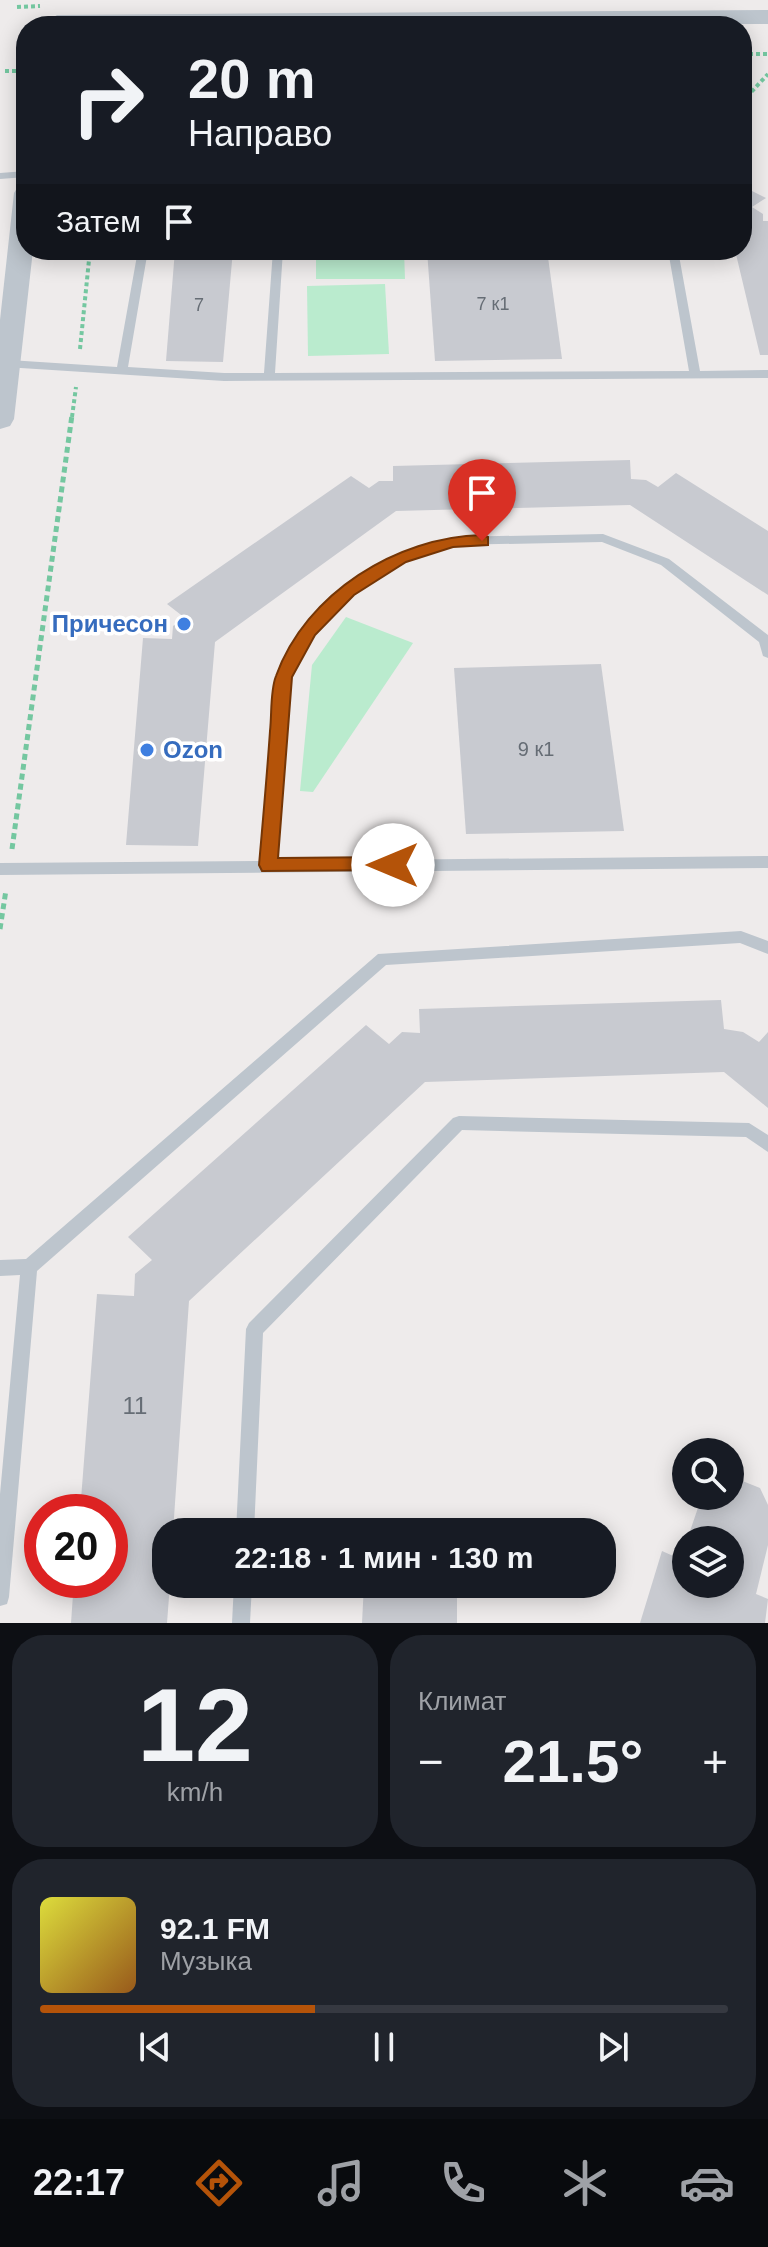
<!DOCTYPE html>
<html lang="ru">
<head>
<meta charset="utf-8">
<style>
  :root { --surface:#171b24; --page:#20242c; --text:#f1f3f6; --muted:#9ea1a6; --line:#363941; --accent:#b45309 }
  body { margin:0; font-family:Helvetica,sans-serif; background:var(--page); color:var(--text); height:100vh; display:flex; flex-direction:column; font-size:30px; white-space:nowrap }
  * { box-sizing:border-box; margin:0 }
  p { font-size:26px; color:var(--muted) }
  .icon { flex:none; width:44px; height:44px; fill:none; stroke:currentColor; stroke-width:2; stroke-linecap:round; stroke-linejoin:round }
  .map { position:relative; height:1623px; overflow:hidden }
  .side { display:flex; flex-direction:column; gap:12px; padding:12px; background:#0d0f14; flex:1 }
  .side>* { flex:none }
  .hud { position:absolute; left:16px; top:16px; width:736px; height:244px; border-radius:32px; box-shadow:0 4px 20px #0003; background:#171b24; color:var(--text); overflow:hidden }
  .controls { position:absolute; left:672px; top:1438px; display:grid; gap:16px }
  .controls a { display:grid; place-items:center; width:72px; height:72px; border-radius:50%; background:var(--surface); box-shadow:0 4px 20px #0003; font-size:40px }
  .speed { position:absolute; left:24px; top:1494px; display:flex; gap:16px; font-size:40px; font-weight:700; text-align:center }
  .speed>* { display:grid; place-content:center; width:104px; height:104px; border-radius:50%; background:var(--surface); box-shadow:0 4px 20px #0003; line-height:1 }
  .speed .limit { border:12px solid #d22; background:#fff; color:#111 }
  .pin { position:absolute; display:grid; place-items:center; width:68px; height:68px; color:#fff; margin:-82px -34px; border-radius:50% 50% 50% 0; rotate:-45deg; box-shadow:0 0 8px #0007 }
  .pin .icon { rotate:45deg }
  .me { position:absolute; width:88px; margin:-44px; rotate:270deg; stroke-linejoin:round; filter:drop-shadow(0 0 6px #0008) }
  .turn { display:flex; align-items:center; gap:28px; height:168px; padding:0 40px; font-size:36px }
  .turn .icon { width:104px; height:104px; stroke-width:2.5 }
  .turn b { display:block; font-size:56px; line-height:68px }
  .then { display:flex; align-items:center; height:76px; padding:0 40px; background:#0003; gap:16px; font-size:30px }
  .big { font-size:60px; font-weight:600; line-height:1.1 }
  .side .widget { flex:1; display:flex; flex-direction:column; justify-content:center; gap:12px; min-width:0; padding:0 28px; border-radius:32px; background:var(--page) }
  .side .dial { align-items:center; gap:0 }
  .dial b { font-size:104px; line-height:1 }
  .song { display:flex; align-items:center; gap:24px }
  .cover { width:96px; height:96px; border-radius:12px; background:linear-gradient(135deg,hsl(60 70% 55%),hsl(30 70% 35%)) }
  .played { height:8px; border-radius:4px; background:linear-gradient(90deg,var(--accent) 40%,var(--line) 40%) }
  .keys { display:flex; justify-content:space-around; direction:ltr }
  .heat { display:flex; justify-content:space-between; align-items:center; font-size:44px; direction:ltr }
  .side .tiles { flex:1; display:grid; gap:12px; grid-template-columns:1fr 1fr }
  .widget:last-child { grid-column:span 2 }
  .trip { position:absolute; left:152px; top:1518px; width:464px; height:80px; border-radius:32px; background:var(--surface); box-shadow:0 4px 20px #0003; font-weight:600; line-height:80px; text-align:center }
  .dock { display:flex; height:128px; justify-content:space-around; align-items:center; background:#090b0e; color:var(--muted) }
  .dock .icon { width:56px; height:56px }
  .dock .on { color:var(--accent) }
  .dock b { font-size:36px; color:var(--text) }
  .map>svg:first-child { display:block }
  .green { fill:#baebce }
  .building { fill:#c8cad0 }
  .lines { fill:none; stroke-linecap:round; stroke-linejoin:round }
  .path-far1 { stroke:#74c7a0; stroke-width:4; stroke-dasharray:4 3; stroke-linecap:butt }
  .path { stroke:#74c7a0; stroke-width:5; stroke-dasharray:6 4; stroke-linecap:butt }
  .service { fill:#bdc5cd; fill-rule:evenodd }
  .tertiary { fill:#bdc5cd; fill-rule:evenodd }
  .route { fill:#b45309; stroke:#753606; stroke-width:2 }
  .shop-dot { fill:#3f7fe0; stroke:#fff; stroke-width:3 }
  .labels { text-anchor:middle; stroke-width:7; stroke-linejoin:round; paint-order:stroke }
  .far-number-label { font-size:18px; fill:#666d75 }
  .number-label { font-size:20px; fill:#666d75 }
  .shop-label { font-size:24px; font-weight:bold; fill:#366cbe; stroke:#fff; text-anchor:end }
  .near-number-label { font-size:24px; fill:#666d75 }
</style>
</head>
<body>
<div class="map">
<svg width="768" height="1623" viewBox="0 0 768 1623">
  <rect width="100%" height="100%" fill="#eeebeb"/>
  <!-- green -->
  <g class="green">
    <path d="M316,250h88l1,29h-89z"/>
    <path d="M385,284l4,70 -81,2 -1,-70z"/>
    <path d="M346,617l67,26 -100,149 -13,-1 12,-126z"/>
  </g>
  <!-- building -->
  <g class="building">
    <path d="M742,186l24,12 -14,9 11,7v7h5v134h-8l-25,-105h7z"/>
    <path d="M175,250h58l-10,112 -57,-1z"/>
    <path d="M427,250h120l15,109 -127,2z"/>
    <path d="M630,460l1,19 15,1 12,7 18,-14 92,58v64l-138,-90 -234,6 -181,131 -17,204 -72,-1 17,-207 29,1 1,-13 12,-8 -18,-14 184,-128 18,12 10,-7h14v-15z"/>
    <path d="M601,664l23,167 -158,3 -12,-166z"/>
    <path d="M721,1000l3,29 19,3 16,10 9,-10v76l-44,-36 -299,10 -236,219 -16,231h-7v52h4l-3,39h-96l3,-43h36v-68h-30l17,-218 37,2 1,-22 17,-14 -24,-23 238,-212 23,19 13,-12 18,1 -1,-24z"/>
    <path d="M730,1476l30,12 8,17v40l-12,49 12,5 -3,24h-125l22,-72 18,8 6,-15v40h44v-44h-43l15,-44h28z"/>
    <path d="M366,1521l92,3v8h-92z"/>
    <path d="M364,1584h93v39h-95z"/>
  </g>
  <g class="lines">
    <!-- path-far1 -->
    <g class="path-far1">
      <path d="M17,7l23,-1"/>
      <path d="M742,54h26"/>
      <path d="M5,71h21"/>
      <path d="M742,102l26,-28"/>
      <path d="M80,349l10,-99"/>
      <path d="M72,417l4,-30"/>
    </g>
    <!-- path -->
    <g class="path">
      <path d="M12,849l60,-434"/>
      <path d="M0,929l6,-39"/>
    </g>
    <!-- service -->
    <g class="service">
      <path d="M26,171v6l-26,2v-6z"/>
      <path d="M138,250h10l-20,117 96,6h40l9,-123h10l-8,123 414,-2 -21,-121h10l22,121 68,-1v8l-544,3 -219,-14 -2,-3 6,-4 108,7z"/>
      <path d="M603,534l66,25 99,76v23l-5,-2 -4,-14 -98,-77 -59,-23 -149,3 -48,16 -53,33 -38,40 -24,43 -14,184 492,-5v12l-768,7v-12l261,-2 15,-184 28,-49 40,-40 53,-33 55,-18z"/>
      <path d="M741,931l27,10v13l-28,-11 -354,22 -349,306 -28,326 -2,7 -7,2v-112l20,-219 -20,1v-16l26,-1 352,-305z"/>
      <path d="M459,1116l290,7 19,12v17l-22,-15 -284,-7 -199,203 -9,199h-18l10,-203 3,-6 204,-205z"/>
      <path d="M234,1584h18l-2,39h-18z"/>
    </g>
    <!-- tertiary -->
    <g class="tertiary">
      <path d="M768,10v14l-719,2 -3,-4 11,-7z"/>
      <path d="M26,186v64h7l-19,169 -4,7 -10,3v-109l14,-127 3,-5z"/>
    </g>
  </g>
  <!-- route -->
  <path class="route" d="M482,535l6,2v8l-35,2 -47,15 -52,33 -39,40 -23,42 -14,181 115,-1 7,2 3,6 -3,5 -138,1 -3,-6c4,-45 8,-90 11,-134 2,-17 0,-40 6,-55 30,-83 121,-139 206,-141z"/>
  <!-- markers -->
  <g class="shop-dot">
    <circle cx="184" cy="624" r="8"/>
    <circle cx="147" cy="750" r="8"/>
  </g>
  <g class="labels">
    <!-- far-number labels -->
    <g class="far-number-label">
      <text x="493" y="310">7 к1</text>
      <text x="199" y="311">7</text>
    </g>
    <!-- number labels -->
    <g class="number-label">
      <text x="536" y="756">9 к1</text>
    </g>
    <!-- shop labels -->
    <g class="shop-label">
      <text x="168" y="632">Причесон</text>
      <text x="163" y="758" text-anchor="start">Ozon</text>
    </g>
    <!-- near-number labels -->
    <g class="near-number-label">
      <text x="135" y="1414">11</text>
    </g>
  </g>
</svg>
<div class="controls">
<a><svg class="icon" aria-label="search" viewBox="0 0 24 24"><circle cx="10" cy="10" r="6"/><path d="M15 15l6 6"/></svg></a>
<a><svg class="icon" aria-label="layers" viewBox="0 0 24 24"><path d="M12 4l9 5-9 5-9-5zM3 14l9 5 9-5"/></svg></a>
</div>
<div class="speed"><div class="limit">20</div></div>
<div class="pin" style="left:482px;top:541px;background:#d93025"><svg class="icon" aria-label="arrive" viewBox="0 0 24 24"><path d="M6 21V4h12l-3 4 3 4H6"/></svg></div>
<svg class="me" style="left:393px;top:865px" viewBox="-20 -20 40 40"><circle r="19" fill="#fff"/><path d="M0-13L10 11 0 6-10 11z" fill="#b45309"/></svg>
<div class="trip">22:18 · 1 мин · 130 m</div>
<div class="hud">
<div class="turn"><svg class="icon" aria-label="right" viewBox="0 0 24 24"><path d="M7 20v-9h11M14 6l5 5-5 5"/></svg><div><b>20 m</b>Направо</div></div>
<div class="then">Затем<svg class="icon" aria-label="arrive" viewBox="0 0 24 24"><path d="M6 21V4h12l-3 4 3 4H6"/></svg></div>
</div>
</div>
<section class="side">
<div class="tiles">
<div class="widget dial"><b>12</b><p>km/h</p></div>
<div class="widget"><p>Климат</p>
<div class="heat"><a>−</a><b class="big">21.5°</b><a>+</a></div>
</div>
<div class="widget">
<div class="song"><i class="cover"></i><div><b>92.1 FM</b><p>Музыка</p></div></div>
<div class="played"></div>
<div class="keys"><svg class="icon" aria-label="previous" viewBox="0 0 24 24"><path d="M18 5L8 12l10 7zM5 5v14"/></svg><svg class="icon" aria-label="pause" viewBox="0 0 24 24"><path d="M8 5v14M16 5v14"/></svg><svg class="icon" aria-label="next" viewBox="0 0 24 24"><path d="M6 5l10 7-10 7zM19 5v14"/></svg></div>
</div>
</div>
</section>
<nav class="dock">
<b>22:17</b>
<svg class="icon on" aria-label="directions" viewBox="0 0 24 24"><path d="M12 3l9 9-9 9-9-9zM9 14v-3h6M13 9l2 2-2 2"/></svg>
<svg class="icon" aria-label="music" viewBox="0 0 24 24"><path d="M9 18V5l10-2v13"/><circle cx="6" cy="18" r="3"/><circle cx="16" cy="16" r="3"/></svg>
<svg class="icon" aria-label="phone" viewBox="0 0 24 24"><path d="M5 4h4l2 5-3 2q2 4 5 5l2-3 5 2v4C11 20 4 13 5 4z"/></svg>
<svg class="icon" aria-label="climate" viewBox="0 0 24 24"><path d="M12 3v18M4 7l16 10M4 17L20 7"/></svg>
<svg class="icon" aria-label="car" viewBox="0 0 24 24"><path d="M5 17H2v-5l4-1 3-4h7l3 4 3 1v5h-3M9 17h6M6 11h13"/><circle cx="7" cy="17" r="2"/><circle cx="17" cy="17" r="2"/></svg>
</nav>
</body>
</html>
